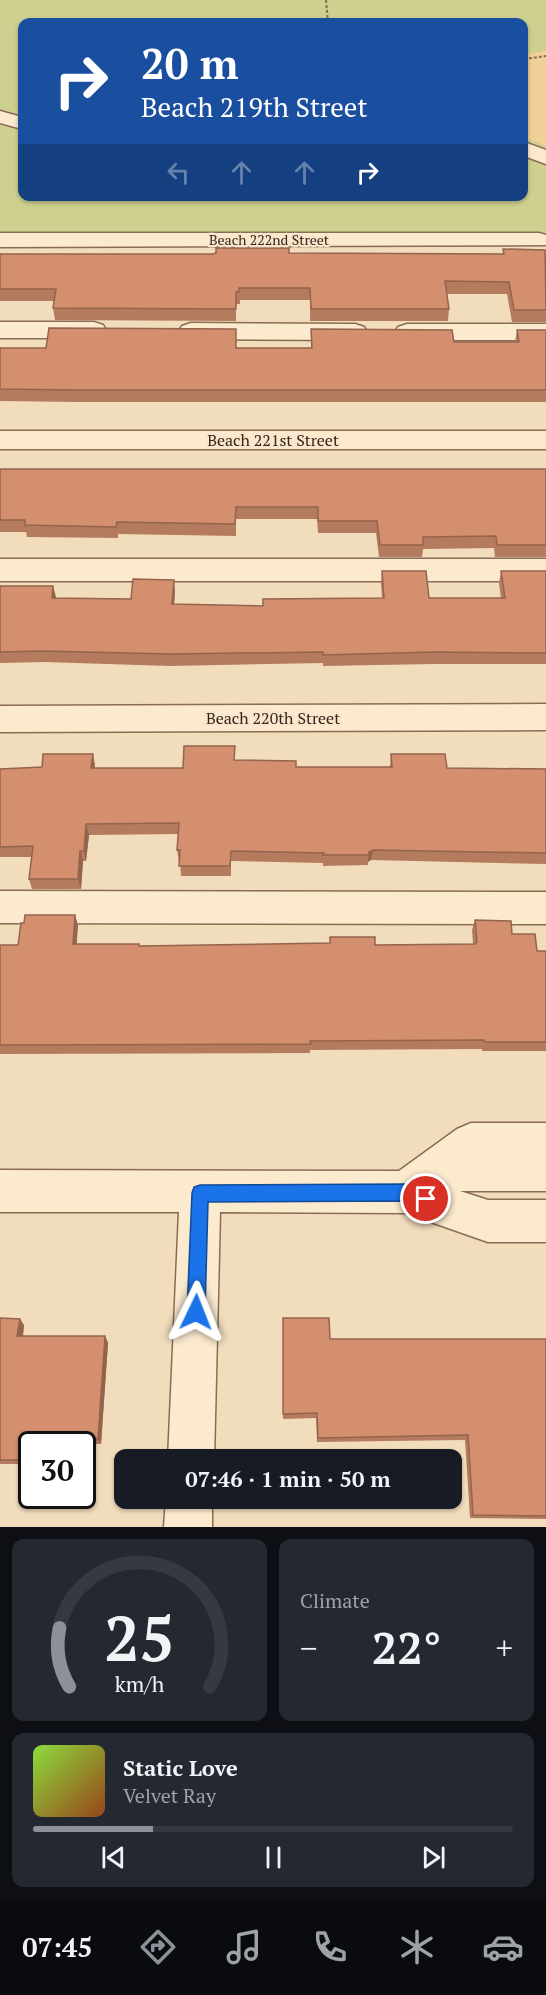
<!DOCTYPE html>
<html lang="en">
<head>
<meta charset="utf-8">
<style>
  :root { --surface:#171b24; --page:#242831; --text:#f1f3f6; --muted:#9ea1a6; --line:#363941; --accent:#8c9099 }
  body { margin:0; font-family:"PT Serif",serif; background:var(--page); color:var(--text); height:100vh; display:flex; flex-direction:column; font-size:22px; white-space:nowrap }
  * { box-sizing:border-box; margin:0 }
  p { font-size:20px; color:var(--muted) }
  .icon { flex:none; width:33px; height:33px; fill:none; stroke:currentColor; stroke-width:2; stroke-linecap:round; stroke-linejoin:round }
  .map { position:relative; height:1527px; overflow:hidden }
  .side { display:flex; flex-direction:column; gap:12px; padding:12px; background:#0d0f14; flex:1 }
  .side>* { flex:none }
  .hud { position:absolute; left:18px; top:18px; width:510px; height:183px; border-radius:12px; box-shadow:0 2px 4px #0004; background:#1a4fa0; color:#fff; overflow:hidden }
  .speed { position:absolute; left:18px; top:1431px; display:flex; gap:12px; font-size:30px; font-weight:700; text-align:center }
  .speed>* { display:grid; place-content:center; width:78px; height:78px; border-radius:50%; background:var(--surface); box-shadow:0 2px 4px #0004; line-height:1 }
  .speed .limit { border:3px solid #111; border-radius:9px; background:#fff; color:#111 }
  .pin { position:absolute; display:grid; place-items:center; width:51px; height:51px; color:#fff; margin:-26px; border:3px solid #fff; border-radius:50%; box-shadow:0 2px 6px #0007 }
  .me { position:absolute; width:66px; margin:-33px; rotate:2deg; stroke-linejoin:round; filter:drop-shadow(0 0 4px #0008) }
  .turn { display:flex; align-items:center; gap:21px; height:126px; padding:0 24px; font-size:27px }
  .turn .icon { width:78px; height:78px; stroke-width:2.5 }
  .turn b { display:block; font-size:42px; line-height:51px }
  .lanes { display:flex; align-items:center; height:57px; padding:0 24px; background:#0003; justify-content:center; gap:30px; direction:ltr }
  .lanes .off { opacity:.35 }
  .big { font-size:45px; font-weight:600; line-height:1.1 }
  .side .card { flex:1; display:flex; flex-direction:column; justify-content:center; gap:9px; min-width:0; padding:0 21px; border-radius:12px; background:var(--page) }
  .side .dial { align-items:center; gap:0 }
  .dial svg { height:156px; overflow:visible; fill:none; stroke:var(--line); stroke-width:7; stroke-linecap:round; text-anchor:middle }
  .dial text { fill:var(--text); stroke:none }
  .song { display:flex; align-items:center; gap:18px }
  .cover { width:72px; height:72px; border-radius:9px; background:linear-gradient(135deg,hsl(90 70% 55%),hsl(20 70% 35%)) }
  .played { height:6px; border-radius:3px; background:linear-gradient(90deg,var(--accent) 25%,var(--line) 25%) }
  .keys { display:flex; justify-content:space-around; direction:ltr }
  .heat { display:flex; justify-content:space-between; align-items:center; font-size:33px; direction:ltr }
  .side .tiles { flex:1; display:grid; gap:12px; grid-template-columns:1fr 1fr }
  .card:last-child { grid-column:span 2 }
  .trip { position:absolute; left:114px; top:1449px; width:348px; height:60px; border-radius:12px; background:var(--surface); box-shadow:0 2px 4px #0004; font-weight:600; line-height:60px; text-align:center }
  .menu { display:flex; height:96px; justify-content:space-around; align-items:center; background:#090b0e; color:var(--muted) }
  .menu .icon { width:42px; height:42px }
  .menu .selected { color:var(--accent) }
  .menu b { font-size:27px; color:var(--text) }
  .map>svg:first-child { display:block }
  .green { fill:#ced08f; fill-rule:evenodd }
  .sand { fill:#f0d096 }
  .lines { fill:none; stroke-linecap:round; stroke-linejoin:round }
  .minor-casing { stroke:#8a6c54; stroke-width:3 }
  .path { stroke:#8a6c54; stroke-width:2; stroke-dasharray:3 2; stroke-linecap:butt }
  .minor { fill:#fceacf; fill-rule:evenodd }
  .wall { fill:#b57b5f }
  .shaded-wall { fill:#94644d }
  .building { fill:#d38f6e; stroke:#94644d; stroke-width:1.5 }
  .route { fill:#1a73e8; stroke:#114b97; stroke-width:1.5 }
  .labels { text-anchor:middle; stroke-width:4.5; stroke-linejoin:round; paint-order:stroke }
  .far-street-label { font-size:14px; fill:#38261a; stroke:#f8e7cc }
  .street-label { font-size:16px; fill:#38261a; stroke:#f8e7cc }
</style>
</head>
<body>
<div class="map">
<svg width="546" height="1527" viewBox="0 0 546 1527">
  <rect width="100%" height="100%" fill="#f1dcbc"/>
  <!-- green -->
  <path class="green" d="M0,0h546v240l-546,-1zM22,22h502v174h-502z"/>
  <!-- sand -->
  <path class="sand" d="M546,51v95l-22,-9v-82z"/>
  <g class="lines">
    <defs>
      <g id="minor">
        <path d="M0,111l22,6v12l-22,-6z"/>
        <path d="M524,142l22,8v14l-22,-8z"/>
        <path d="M0,233h539l7,2v10l-546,2z"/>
        <path d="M0,322h94l9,3 3,5 -3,5 -9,3h-94z"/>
        <path d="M191,323l164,1 9,3 3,5 -3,5 -9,3 -164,-1 -9,-3 -3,-5 3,-5z"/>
        <path d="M407,324h139v16h-139l-9,-3 -3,-5 3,-5z"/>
        <rect x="0" y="431" width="546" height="18"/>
        <rect x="0" y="559" width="546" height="22"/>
        <path d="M546,704v26l-546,2v-26z"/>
        <path d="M0,891l546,1v32l-546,-1z"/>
        <path d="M471,1123h75v68h-86l28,9h58v42h-58l-83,-29 -185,-1 -6,248h-46l11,-248h-179v-42l399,1 58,-42z"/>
        <path d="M166,1498h46v29h-48z"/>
      </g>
    </defs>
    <!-- minor casing -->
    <use href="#minor" class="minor-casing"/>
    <!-- path -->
    <g class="path">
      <path d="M326,0l2,22"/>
      <path d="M524,59l22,-3"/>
    </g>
    <!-- minor -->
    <use href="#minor" class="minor"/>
  </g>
  <!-- wall -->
  <g class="wall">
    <path d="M503,249l43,4v69h-34l-5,-28h-60l2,15 -1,12h-138v-21h-70v4h-4v17l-181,-1 -2,-12 1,-7h-54v-47h503z"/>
    <path d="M311,329l143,13h61l2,-12h29v72h-469l-77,-1v-53h311z"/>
    <path d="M0,469h546v88h-51l-1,-9 -71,1 -1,8h-43l-3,-24h-58l-1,-14h-81v17l-118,-2v4l-91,-1 -1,-5h-26z"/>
    <path d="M382,571l47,27h72l-2,-15 2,-12h45v93h-113l-110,2v-3l-153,3 -126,-4 -44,1v-77l56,12 75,1 44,-8 -1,14 89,1 119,-8 -1,-15z"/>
    <path d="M93,754l1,14h89l52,-8 61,7h94l1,-13 56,14 99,1v95l-175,-4 -3,2v3l-45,1v-3l-92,-2v15h-50l-1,-15h-1l-2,-11 2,-16 -90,1 -3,26h-3l-2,28h-49l-3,-10 3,-22h-32v-88l42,-2z"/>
    <path d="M475,920l37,14 25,17h9v100h-64v-2l-172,1v3l-310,1v-109h18l60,-20 -2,19 64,2 190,-3v-6l45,8 98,-1 -1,-14z"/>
    <path d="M0,1318l24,7 -1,11h82l3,7 -7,101h-8l-1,20h-10v-20h-50v20h-32z"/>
    <path d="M283,1318l47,21h216v180l-76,-1 -5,-78 -148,2 -1,-24 -33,1z"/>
  </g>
  <!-- shaded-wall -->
  <g class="shaded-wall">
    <path d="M174,580l1,11 -2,25 -1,-12z"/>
    <path d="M53,586l3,11 -2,13 -2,-12z"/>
    <path d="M93,754l2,11 -2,14 -2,-11z"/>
    <path d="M86,824l3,11 -3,26 -2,-10z"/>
    <path d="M373,850l-2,10 -3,2 1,-10z"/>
    <path d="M80,851l3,10 -2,28 -3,-10z"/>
    <path d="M75,915l3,10 -2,28 -3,-9z"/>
    <path d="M20,1319l4,6 -2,17 -5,-6z"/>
    <path d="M105,1336l3,7 -7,101 -3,-5z"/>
    <path d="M90,1439l3,5 -1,20 -4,-4z"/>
  </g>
  <!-- building -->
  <g class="building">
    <path d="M216,248h73v5l215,1 -1,-5 42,1 1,60h-32l-5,-28 -64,-1 4,28h-138l-1,-21h-71v4h-3v17l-183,-1 3,-19h-56v-35h213l3,-1z"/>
    <path d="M49,328l187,1v19h76l-1,-19 141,1 2,12h65l-2,-12h29v60h-471l-75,-1v-41h46z"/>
    <path d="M0,469h546v76h-49l-1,-9 -73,1v8h-43l-3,-24h-59v-14h-82l-1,17 -118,-2 -1,5 -91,-2v-5h-25z"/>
    <path d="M382,571h44l3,27h76l-4,-27h45v82l-112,-1 -111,3v-3l-154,2 -128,-3 -41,1v-66h53l-1,12 79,1 2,-20 41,1 -2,24 91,2v-7l121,-1z"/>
    <path d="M184,746h51l-1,14 62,1v6h96l-1,-13h54l2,14 99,1v84l-173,-3 -4,2v3h-46l1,-2 -93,-2 -1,15h-51l1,-16h-3l2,-27 -93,1 -2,27h-4l-2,28h-49l4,-33 -33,1v-78l42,-2 1,-13h50l-2,14h92z"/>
    <path d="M25,915h50l-2,29h66v2l191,-3v-6h45v8l100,-1 2,-2 -2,-22 36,1 1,13h23l2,17h9v91h-61l-1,-2 -174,1 1,3 -311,1v-100h18l3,-22h3z"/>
    <path d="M0,1318l20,1 -3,17h88l-7,103h-8l-2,21h-6v-16h-50v16h-32z"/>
    <path d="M283,1318h46l1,21h216v177l-73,-1 -5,-80 -150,3 -1,-25 -34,1z"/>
  </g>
  <!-- route -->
  <path class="route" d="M405,1184l27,9 2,6 -2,6 -6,3 -21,-7 -197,1 -3,110 -3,7 -6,2 -6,-2 -3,-7 5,-119 2,-6 6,-2z"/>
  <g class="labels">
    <!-- far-street labels -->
    <g class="far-street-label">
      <text x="269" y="245">Beach 222nd Street</text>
    </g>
    <!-- street labels -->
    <g class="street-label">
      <text x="273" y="446">Beach 221st Street</text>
      <text x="273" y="724">Beach 220th Street</text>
    </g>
  </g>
</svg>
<div class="speed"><div class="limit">30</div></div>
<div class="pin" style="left:426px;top:1199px;background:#d93025"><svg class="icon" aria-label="arrive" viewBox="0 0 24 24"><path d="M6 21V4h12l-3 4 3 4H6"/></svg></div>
<svg class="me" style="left:196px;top:1312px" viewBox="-20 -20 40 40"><path d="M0-17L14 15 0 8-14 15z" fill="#1a73e8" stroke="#fff" stroke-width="4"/></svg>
<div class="trip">07:46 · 1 min · 50 m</div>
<div class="hud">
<div class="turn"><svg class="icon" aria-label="right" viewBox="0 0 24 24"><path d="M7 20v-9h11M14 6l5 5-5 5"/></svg><div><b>20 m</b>Beach 219th Street</div></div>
<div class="lanes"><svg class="icon off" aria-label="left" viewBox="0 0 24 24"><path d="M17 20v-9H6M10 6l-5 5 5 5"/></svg><svg class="icon off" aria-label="ahead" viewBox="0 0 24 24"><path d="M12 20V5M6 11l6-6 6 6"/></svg><svg class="icon off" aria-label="ahead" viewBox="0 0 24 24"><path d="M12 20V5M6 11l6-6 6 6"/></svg><svg class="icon" aria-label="right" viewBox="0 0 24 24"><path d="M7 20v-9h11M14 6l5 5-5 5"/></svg></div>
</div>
</div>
<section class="side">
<div class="tiles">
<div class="card dial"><svg viewBox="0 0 100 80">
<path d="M14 69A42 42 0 1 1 86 69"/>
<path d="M14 69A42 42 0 0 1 9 39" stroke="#8c9099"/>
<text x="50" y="56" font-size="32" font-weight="700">25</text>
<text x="50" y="72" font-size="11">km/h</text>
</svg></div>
<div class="card"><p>Climate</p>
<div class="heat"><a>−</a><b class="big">22°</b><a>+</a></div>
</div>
<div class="card">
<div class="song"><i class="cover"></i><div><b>Static Love</b><p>Velvet Ray</p></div></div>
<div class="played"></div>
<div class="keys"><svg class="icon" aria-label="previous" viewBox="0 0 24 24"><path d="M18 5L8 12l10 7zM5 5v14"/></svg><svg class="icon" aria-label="pause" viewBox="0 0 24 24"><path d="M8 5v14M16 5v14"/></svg><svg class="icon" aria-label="next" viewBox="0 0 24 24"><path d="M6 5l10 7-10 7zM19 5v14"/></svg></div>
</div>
</div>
</section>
<nav class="menu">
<b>07:45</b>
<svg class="icon selected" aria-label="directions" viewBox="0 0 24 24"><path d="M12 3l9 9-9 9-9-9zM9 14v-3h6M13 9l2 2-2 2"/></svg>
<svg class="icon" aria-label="music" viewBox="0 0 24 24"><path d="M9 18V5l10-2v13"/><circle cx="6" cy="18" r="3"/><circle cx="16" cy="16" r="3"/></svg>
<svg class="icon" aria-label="phone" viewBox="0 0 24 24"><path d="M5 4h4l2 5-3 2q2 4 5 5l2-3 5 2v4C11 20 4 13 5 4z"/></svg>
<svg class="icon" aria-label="climate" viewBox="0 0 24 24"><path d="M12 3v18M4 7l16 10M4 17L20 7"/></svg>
<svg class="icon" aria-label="car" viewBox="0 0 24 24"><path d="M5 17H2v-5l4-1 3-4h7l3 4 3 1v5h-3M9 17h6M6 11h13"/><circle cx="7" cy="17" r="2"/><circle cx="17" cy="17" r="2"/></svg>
</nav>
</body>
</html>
